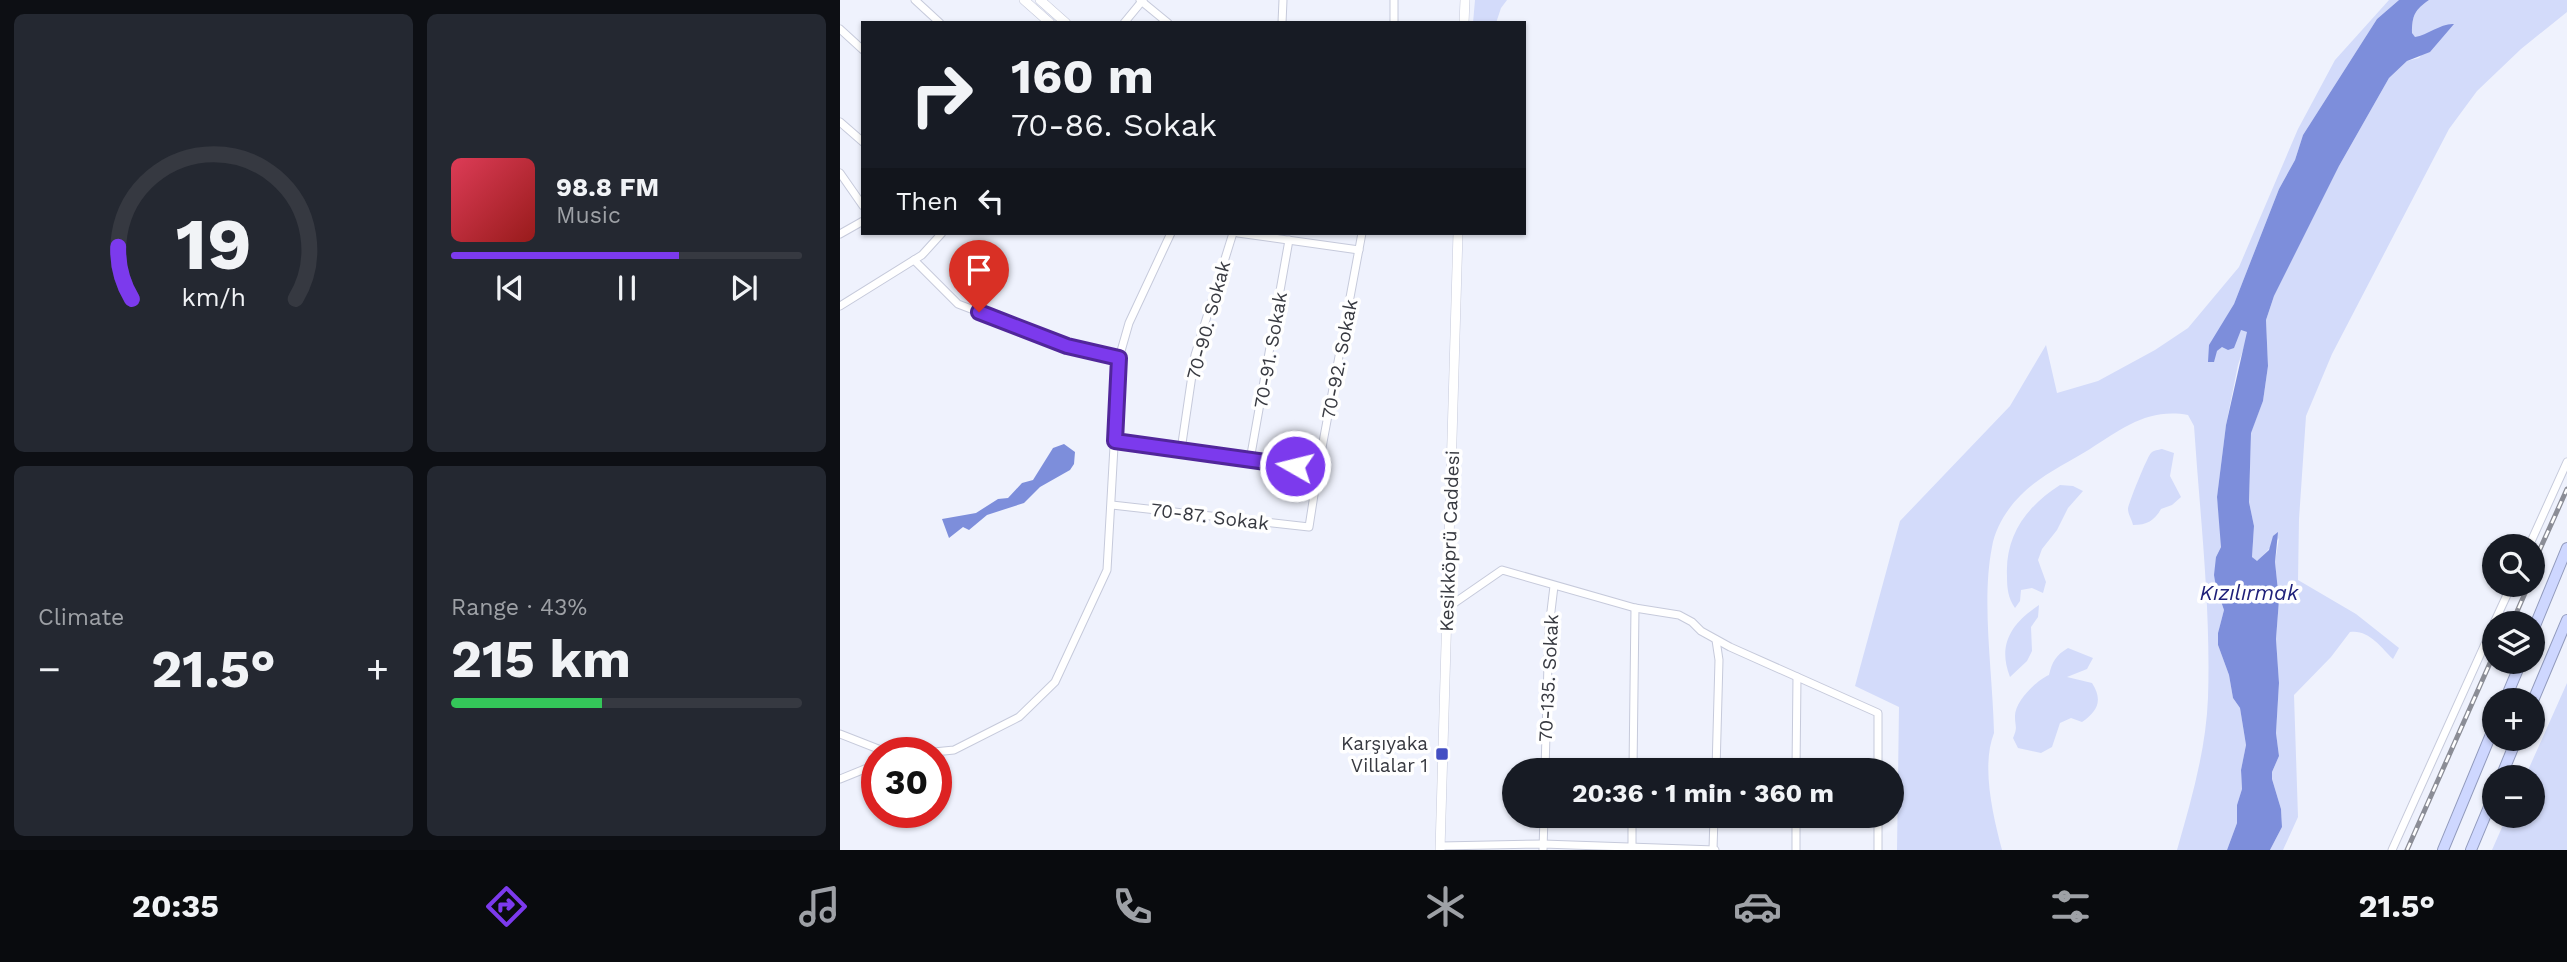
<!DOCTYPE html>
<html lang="en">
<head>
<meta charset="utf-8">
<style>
  :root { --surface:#171b24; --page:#242831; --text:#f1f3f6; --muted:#9ea1a6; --line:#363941; --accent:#7c3aed }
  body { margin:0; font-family:"Work Sans",sans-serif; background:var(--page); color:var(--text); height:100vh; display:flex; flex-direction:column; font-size:26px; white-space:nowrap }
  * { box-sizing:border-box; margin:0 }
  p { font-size:23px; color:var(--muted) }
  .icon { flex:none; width:38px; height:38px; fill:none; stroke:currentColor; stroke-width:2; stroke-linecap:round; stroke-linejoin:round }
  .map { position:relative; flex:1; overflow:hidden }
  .sheet { display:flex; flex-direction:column; gap:14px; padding:14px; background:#0d0f14; width:840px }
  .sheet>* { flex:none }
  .guide { position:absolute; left:21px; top:21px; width:665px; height:214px; border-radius:0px; box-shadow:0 2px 5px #0004; background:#171b24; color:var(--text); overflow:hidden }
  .fabs { position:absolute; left:1642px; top:534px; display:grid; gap:14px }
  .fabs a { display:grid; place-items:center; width:63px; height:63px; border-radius:50%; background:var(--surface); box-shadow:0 2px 5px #0004; font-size:35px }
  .speed { position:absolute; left:21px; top:737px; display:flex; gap:14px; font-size:35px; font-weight:700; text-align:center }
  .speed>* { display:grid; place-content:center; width:91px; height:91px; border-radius:50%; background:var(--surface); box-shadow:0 2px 5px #0004; line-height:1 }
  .speed .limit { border:10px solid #d22; background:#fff; color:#111 }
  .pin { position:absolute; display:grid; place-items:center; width:60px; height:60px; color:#fff; margin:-72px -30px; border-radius:50% 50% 50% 0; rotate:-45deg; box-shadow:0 0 7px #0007 }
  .pin .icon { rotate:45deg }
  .me { position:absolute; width:77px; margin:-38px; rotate:278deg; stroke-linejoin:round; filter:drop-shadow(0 0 5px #0008) }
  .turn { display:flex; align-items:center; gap:24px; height:147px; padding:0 35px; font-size:32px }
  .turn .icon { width:91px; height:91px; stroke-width:2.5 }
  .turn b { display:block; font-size:49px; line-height:60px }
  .then { display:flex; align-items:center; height:66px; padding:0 35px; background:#0003; gap:14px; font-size:26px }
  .big { font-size:52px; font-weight:700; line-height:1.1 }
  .sheet .tile { flex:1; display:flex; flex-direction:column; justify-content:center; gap:10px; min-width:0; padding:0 24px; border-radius:10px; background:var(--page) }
  .sheet .dial { align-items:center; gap:0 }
  .dial svg { height:182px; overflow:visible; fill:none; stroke:var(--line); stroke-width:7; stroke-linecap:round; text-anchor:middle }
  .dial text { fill:var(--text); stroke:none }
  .song { display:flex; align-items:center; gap:21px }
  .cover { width:84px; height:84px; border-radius:10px; background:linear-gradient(135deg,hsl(350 70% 55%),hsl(0 70% 35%)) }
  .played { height:7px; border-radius:4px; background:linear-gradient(90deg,var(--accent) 65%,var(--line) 65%) }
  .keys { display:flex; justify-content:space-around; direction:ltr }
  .heat { display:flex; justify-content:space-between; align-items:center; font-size:38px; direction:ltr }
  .charge { height:10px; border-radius:5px; background:linear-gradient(90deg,#34c759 43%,var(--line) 0) }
  .sheet .tiles { flex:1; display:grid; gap:14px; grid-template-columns:repeat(2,1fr) }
  .trip { position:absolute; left:662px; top:758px; width:402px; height:70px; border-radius:35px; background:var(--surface); box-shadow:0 2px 5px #0004; font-weight:700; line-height:70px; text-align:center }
  .dock { display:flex; height:112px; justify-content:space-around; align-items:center; background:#090b0e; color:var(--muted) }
  .dock .icon { width:49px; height:49px }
  .dock .on { color:var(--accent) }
  .dock b { font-size:32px; color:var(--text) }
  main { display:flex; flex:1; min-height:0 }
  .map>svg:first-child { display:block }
  .green { fill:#d3dbfa }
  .water { fill:#7d8edb }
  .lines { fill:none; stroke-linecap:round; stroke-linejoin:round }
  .minor-casing { stroke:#c6cadb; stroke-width:9 }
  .tertiary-casing { stroke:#c6cadb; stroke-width:10 }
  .trunk-casing { stroke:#919abc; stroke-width:12 }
  .minor { stroke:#fff; stroke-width:7 }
  .tertiary { stroke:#fff; stroke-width:9 }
  .trunk { stroke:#ced7ff; stroke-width:10 }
  .rail-casing { stroke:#8b8d96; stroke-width:5 }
  .rail { stroke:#fff; stroke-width:2.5; stroke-dasharray:8; stroke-linecap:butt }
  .route-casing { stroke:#51269a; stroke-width:18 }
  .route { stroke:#7c3aed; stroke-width:12 }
  .poi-dot { fill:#444fc3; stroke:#fff; stroke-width:2.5 }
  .labels { text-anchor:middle; stroke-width:7; stroke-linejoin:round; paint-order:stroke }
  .street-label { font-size:19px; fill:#383a41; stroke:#fff }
  .poi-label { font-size:19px; fill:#383a41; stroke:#fff; text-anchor:end }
  .water-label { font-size:21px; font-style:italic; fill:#1f207a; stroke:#fff }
</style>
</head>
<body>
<main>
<section class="sheet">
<div class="tiles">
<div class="tile dial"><svg viewBox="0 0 100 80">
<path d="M14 69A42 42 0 1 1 86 69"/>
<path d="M14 69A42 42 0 0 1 8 46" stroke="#7c3aed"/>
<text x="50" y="56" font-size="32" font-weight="700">19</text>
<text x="50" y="72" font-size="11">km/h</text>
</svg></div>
<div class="tile">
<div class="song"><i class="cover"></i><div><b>98.8 FM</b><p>Music</p></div></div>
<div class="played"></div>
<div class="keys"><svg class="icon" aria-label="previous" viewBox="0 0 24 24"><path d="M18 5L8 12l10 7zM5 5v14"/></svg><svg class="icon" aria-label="pause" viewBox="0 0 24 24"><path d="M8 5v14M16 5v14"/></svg><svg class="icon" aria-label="next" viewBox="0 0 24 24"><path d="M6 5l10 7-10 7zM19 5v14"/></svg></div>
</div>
<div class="tile"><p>Climate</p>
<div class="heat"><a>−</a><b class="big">21.5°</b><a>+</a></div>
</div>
<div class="tile"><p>Range · 43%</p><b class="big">215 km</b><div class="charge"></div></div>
</div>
</section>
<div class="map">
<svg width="1727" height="850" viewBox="0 0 1727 850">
  <rect width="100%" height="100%" fill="#eff2fd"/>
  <!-- green -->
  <g class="green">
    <path d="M635,0h32l-6,8 -5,15h-23z"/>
    <path d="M1549,0h10l-22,19 -74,116 -8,25 -16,29 -45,115 -11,19 -6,28 24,-21 6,2v6l-9,27 -12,60 -9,72 4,38v12l-5,10v30l8,23 -6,23v12l11,30 4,23 7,10 6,37 -5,25 1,19 -5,16v18l-10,27h-50c14,-49 29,-100 31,-152 3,-91 -8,-182 -14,-272l-6,-11c-40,-7 -65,13 -98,34 -23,14 -51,27 -70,47 -13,13 -25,32 -28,51 -11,55 1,128 2,186 -13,33 -1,83 8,117h-105l2,-143 -44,-21 45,-165 110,-115 36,-61 11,48 41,-12 57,-31 33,-22 51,-61 59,-138 37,-69z"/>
    <path d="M1589,0h138v12l-46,37 -44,42 -28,38 -117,225 -26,62 -7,103 -1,61 58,34 43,34 -6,11c-12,-12 -25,-30 -43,-27l-19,25 -37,38 4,122 -15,33h-13l12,-23 -1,-18 -9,-30v-7l7,-16 -3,-23 3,-50 -3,-44 3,-39 -4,-38 4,-24 -22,24 -5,-5 2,-31 -5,-24 2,-70 12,-31 5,-35 -2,-46 8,-24 65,-130 50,-88 18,-17 12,-3 29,-34 -21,11 -12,3 -3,-5c0,-18 3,-23 17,-33z"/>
    <path d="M1322,449l12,4 -4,23 11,21 -9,8 -11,4c-7,12 -14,16 -28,16 -1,-5 -5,-11 -5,-16 0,-5 20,-54 23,-56 3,-3 7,-3 11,-4z"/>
    <path d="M1220,485l13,1 10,5 -15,17 -11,22 -15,19 -4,11 8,22 -3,11 -11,-5 -11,2 -1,11 -5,7c-7,-10 -8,-20 -8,-32 -2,-41 20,-70 53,-91z"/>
    <path d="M1199,605l-1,12 -7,10 1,24 -5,10 -17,16c-13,-33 2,-54 29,-72z"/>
    <path d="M1228,648l25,10 -6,11 -20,8 25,6c11,17 6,28 -10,39l-11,-4 -11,5 -8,24 -11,6 -23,-5 -5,-10c5,-12 2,-10 2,-22 0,-15 22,-36 34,-41 3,-13 7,-20 19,-27z"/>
    <path d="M1727,683v167h-75l15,-34h25v-39h-7z"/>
  </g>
  <!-- water -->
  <g class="water">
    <path d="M1559,0h30c-14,10 -17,15 -17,33l3,4c13,-2 26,-14 39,-13l-24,28 -23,9 -18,17 -50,88 -65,130 -8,24 2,46 -5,35 -12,32 -2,69 5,24 -2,31 5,4 12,-11 4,-14 5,-4 -3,30 4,38 -3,39 3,44 -3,50 3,23 -7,16v7l9,30 1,18 -12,23h-43l10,-27v-18l5,-16 -1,-19 5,-25 -6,-37 -7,-10 -4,-23 -11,-30v-12l6,-23 -8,-23 -2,-12 2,-18 5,-10 -4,-50 9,-72 21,-93 -6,-2 -7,18 -6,2 -6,-3 -5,4 -3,11h-6l1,-17 25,-41 45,-115 16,-29 8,-25 74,-116z"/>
    <path d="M224,444l11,8 -1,12 -4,6 -30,17 -16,16 -37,12 -18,15 -6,-3 -14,11 -7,-19 34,-6 22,-14 10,-1 14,-15 11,-3 20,-32z"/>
  </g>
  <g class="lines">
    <defs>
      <g id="minor">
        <path d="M75,0l25,23"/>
        <path d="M300,0l28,23"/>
        <path d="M284,23l19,-23"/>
        <path d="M442,23l1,-23"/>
        <path d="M554,23v-23"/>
        <path d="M0,29l23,21"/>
        <path d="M0,122l23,20"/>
        <path d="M0,173l23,33"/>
        <path d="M398,233l121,17"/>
        <path d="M0,234l23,-13"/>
        <path d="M74,260l44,44 109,42 52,12"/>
        <path d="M0,306l82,-51 20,-22"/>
        <path d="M275,441l203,28"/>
        <path d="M341,450l14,-95 38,-122"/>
        <path d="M410,460l39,-220"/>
        <path d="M272,505l197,22 9,-58 44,-236"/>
        <path d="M1689,546l38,-84"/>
        <path d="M607,608l55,-38 133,38 44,7 13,7 9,9 29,16 148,66v57"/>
        <path d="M1654,623l18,-39"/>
        <path d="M0,734l46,18"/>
        <path d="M94,752l20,-2 65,-33 36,-35 52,-112 12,-212 10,-35 42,-90"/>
        <path d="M705,770l4,-142 5,-42"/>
        <path d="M793,770l2,-162"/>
        <path d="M876,770l3,-110 -3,-20"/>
        <path d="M956,770l1,-93"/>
        <path d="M0,779l37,-15"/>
        <path d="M1038,816v34"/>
        <path d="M601,846l102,-2 172,6"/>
        <path d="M703,850l1,-34"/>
        <path d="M792,850v-34"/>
        <path d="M873,850l1,-34"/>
        <path d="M956,850v-34"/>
        <path d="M1552,850l102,-226"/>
      </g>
      <g id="tertiary">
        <path d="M184,0l26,23"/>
        <path d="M200,0l26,23"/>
        <path d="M624,23l1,-23"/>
        <path d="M600,850l18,-617"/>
      </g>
      <g id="trunk">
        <path d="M1692,633l35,-85"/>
        <path d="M1665,700l16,-38"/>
        <path d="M1692,703l35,-83"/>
        <path d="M1661,777l16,-39"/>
        <path d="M1603,850l51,-123"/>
        <path d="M1631,850l23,-55"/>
      </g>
    </defs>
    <!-- minor casing -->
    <use href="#minor" class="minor-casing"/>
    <!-- tertiary casing -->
    <use href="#tertiary" class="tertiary-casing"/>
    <!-- trunk casing -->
    <use href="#trunk" class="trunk-casing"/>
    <!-- minor -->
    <use href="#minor" class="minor"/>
    <!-- tertiary -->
    <use href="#tertiary" class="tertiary"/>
    <!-- trunk -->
    <use href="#trunk" class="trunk"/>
    <defs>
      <g id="rail">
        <path d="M1692,567l35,-78"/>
        <path d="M1672,623l17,-39"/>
        <path d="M1567,850l87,-196"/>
      </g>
    </defs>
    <!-- rail casing -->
    <use href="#rail" class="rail-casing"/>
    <!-- rail -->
    <use href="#rail" class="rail"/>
  </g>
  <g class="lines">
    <defs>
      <path id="route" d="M139,312l88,34 52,12 -4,83 180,25"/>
    </defs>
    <!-- route casing -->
    <use href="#route" class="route-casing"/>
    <!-- route -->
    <use href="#route" class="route"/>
  </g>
  <!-- markers -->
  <rect class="poi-dot" x="595" y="747" width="14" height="14" rx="3.5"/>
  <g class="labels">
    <!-- street labels -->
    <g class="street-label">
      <text transform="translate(368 320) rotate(-75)" y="7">70-90. Sokak</text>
      <text transform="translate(430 350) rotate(-80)" y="7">70-91. Sokak</text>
      <text transform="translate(499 359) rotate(-79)" y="7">70-92. Sokak</text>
      <text transform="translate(370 516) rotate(7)" y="7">70-87. Sokak</text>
      <text transform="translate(609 541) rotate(-88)" y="7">Kesikköprü Caddesi</text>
      <text transform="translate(708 678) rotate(-87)" y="7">70-135. Sokak</text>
    </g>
    <!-- poi labels -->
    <g class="poi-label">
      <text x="588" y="750">Karşıyaka<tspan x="588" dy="22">Villalar 1</tspan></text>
    </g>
    <!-- water labels -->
    <g class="water-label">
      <text x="1409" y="600">Kızılırmak</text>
    </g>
  </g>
</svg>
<div class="fabs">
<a><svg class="icon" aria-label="search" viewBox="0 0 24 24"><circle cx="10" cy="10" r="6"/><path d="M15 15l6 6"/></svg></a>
<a><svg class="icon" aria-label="layers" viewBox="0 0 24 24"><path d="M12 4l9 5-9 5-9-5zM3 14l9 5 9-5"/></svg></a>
<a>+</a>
<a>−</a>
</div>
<div class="speed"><div class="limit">30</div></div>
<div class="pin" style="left:139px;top:312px;background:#d93025"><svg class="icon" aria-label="arrive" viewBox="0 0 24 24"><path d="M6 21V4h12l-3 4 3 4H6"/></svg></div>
<svg class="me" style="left:455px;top:466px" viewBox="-20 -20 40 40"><circle r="17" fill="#7c3aed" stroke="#fff" stroke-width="3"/><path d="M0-11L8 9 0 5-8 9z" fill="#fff"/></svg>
<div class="trip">20:36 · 1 min · 360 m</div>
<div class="guide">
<div class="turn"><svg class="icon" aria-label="right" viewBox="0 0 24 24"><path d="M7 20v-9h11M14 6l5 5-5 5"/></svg><div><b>160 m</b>70-86. Sokak</div></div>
<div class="then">Then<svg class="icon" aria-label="left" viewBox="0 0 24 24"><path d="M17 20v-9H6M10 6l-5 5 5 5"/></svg></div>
</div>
</div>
</main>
<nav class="dock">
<b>20:35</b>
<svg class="icon on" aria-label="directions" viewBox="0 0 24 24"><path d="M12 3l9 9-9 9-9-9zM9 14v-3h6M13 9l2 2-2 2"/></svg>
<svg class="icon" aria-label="music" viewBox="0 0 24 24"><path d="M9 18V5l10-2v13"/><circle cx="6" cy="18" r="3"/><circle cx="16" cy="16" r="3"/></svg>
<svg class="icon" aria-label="phone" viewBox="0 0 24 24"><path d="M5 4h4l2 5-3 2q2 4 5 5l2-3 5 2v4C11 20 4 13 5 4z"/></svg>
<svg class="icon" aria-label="climate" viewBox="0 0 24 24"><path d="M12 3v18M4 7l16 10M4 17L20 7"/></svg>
<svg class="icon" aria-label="car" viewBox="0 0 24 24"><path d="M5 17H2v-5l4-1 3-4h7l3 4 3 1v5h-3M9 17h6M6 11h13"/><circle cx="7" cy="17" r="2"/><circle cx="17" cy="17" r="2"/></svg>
<svg class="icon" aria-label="filters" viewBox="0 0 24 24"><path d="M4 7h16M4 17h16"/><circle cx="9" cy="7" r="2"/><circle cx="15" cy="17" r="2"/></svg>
<b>21.5°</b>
</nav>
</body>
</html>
